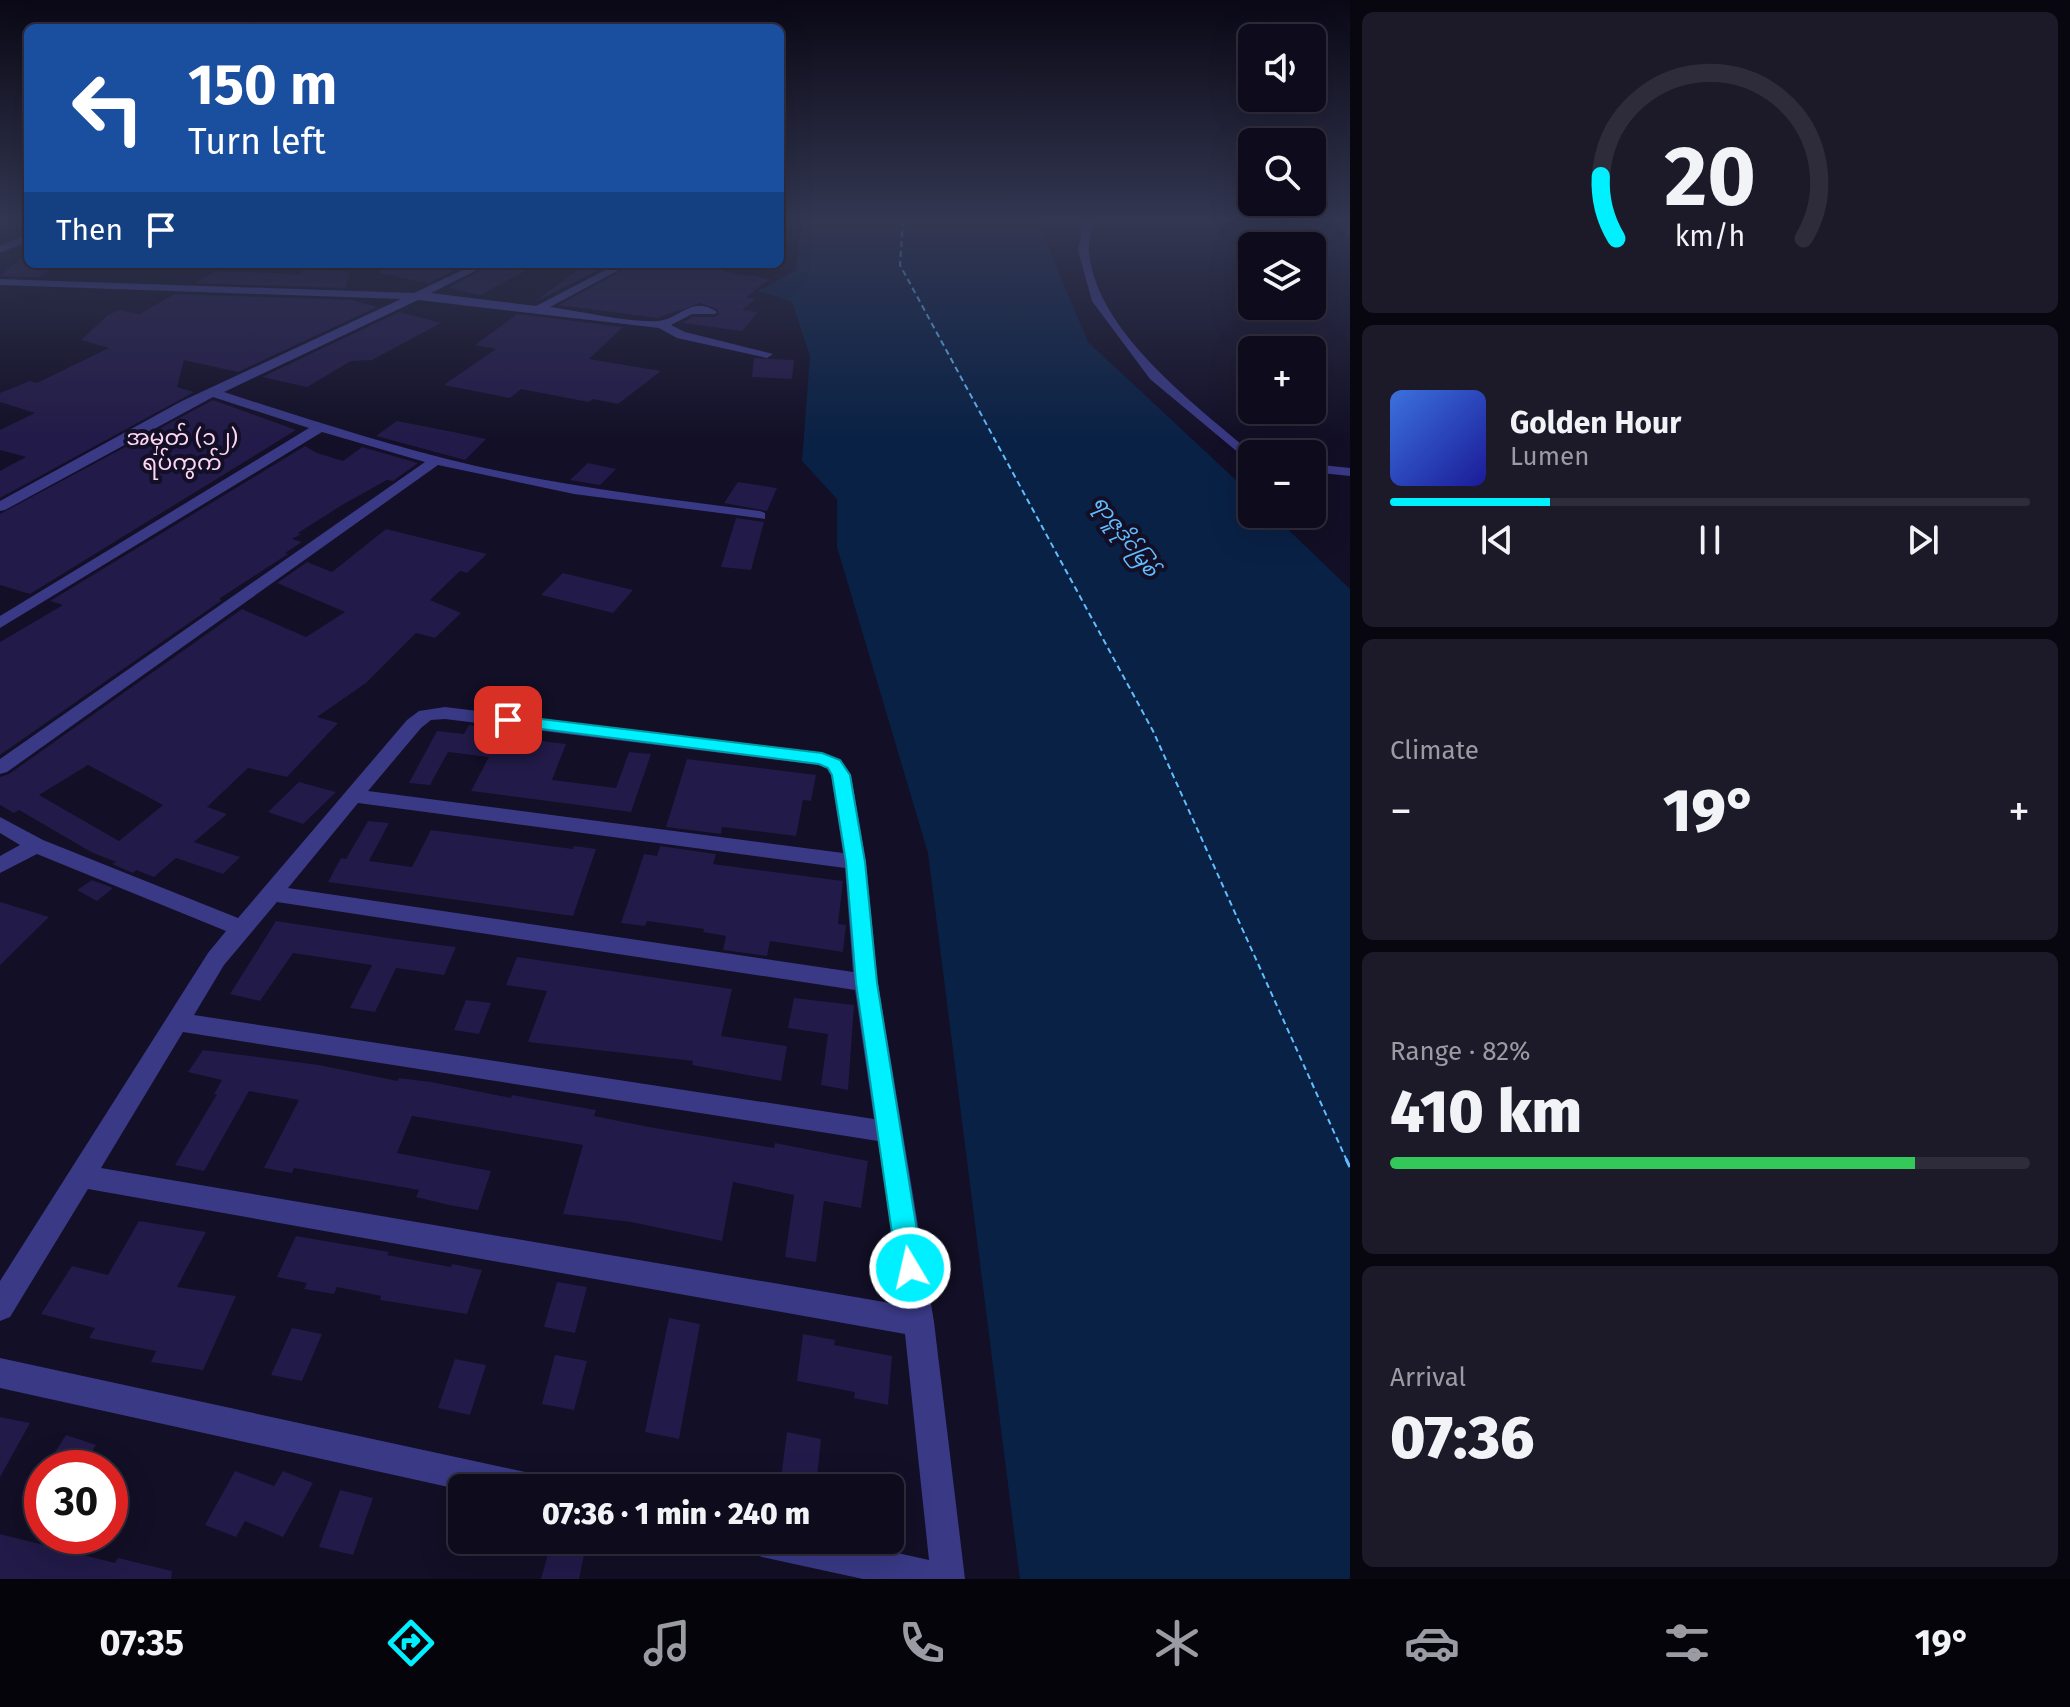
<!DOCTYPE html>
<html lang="en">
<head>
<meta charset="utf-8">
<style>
  :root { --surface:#0e0b1c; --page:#1c1929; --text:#f1f3f6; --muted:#9b9ba3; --line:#2e2b3b; --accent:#00f0ff }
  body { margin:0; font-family:"Fira Sans","Noto Sans Myanmar",sans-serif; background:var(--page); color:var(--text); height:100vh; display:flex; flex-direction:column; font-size:30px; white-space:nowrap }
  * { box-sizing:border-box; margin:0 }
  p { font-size:26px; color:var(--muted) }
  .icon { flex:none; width:44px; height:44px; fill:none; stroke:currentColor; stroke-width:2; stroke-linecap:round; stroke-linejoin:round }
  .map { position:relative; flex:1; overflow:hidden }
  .drawer { display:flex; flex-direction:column; gap:12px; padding:12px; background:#08060f; width:720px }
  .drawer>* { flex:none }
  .hud { position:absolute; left:24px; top:24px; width:760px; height:244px; border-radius:12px; box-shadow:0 8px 32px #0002,0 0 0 2px var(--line); background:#1a4fa0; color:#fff; overflow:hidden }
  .tools { position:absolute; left:1238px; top:24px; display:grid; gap:16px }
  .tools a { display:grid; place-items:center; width:88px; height:88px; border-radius:12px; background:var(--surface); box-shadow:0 8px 32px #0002,0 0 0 2px var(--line); font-size:40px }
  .speed { position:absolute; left:24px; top:1450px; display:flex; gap:16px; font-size:40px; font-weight:700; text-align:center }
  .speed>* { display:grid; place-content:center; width:104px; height:104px; border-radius:50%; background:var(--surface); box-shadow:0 8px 32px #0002,0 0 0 2px var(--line); line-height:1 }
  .speed .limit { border:12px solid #d22; background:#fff; color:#111 }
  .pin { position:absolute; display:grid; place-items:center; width:68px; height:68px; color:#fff; margin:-34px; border-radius:16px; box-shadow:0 4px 12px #0006 }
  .me { position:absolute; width:88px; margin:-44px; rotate:351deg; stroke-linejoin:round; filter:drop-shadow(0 0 6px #0008) }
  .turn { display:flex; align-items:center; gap:28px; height:168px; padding:0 32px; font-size:36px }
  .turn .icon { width:104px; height:104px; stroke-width:2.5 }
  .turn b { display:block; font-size:56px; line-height:68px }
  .then { display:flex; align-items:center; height:76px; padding:0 32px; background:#0003; gap:16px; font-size:30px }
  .big { font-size:60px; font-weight:800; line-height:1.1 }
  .drawer .widget { flex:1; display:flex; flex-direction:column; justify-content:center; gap:12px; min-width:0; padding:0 28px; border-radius:12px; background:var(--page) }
  .drawer .dial { align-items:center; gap:0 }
  .dial svg { height:208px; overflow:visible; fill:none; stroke:var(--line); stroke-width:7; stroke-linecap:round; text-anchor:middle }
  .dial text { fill:var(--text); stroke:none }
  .song { display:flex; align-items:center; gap:24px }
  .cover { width:96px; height:96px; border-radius:12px; background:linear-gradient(135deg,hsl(220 70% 55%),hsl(240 70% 35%)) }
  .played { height:8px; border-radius:4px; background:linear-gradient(90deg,var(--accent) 25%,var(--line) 25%) }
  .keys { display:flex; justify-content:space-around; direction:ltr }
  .heat { display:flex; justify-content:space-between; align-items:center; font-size:44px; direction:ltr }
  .charge { height:12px; border-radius:6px; background:linear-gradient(90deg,#34c759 82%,var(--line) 0) }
  .trip { position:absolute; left:448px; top:1474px; width:456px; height:80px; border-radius:12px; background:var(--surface); box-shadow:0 8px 32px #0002,0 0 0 2px var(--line); font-weight:800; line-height:80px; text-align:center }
  .menu { display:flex; height:128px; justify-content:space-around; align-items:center; background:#06040b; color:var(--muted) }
  .menu .icon { width:56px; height:56px }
  .menu .current { color:var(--accent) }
  .menu b { font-size:36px; color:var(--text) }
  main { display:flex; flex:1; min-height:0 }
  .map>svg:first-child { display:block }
  .water { fill:#092145 }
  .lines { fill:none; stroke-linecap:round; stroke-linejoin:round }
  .ferry-far1 { stroke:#62bdff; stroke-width:2; stroke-dasharray:6 4; stroke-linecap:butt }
  .ferry { stroke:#62bdff; stroke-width:3; stroke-dasharray:15 12; stroke-linecap:butt }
  .building { fill:#221a48; fill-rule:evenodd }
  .minor { fill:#393986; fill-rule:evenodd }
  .route { fill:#00f0ff; stroke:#009ca6; stroke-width:2 }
  .labels { text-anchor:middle; stroke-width:8; stroke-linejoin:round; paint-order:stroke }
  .far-water-label { font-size:20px; font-style:italic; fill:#62bdff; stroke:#120f26 }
  .far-quarter-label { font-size:22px; fill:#ffd6f2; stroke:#120f26 }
</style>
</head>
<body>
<main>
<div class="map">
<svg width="1350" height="1579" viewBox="0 0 1350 1579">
  <rect width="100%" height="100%" fill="#120f26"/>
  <!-- water -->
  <path class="water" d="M800,221h237l51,121 164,153v19h20l78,75v990h-330l-92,-726 -91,-306v-48l-35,-38 8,-105 -18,-54 -34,-11 38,-21 6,-47z"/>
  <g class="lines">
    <!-- ferry-far1 -->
    <path class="ferry-far1" d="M903,221l-3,44 253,466 194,430"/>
    <!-- ferry -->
    <path class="ferry" d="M1346,1159l4,8"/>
  </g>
  <!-- building -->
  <g class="building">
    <path d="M23,257h5v7h30l-19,13 -39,-1z"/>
    <path d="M380,264h88l-40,19 -49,-10z"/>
    <path d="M492,264h46l-58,31 -32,-7z"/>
    <path d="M585,264h25l-77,39 45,-33z"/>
    <path d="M633,264h104l-14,7 47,8 -24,18 10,2 -14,11 16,2 -16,19 -60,-8 11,-6h22l4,-3 -1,-5 -18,-6 -42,15 -99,-13z"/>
    <path d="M303,270l47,1 -4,17 -151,-5 21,-12 84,3z"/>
    <path d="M175,294l177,6 25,7 -139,65 -54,-12 -7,27 17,5 -194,106v-27l26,-14 -26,-7v-20l35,-17 -35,-11v-9l30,-12 7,2 72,-35 -28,-8 27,-25 11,-5 21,4z"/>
    <path d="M399,312l42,11 -69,37 -21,1 -44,26 -45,-10z"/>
    <path d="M517,314l106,13 -34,32 72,12 -43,33 -25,-5 -4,3 -68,-13 -11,9 -66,-13 52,-36 -21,-4z"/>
    <path d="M754,358l40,2 -2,19 -40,-2z"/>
    <path d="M213,400l83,30 -266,164 -30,-9v-71z"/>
    <path d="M397,421l56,11 33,7 -21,21 -89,-24z"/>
    <path d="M305,446l12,7 26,8 19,-14 56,16 -25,18 -6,-1 -45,25 -44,28 3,1 -9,5 10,3 -17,11 3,1 -69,45 3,1 -222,155v-113l63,-37 -13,-4z"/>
    <path d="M588,463l28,6 -16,16 -30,-5z"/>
    <path d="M738,482l39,6 -10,23 -43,-8z"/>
    <path d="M736,518l28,4 -13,48 -30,-3z"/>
    <path d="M386,529l101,25 -20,19 -7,-2 -30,29 31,13 -26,25 -19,-5 -50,50 -49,34 21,6 -51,54 -39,-9 -41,39 20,7 -33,28 46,15 -17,17 -47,-16 -22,19 -18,-7 -3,3 -21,-9 4,-2 -25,-10 -72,-42 -5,3 -14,-8v-28l9,-3 233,-165 64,28 39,-25 -68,-29 30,-21 25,10zM88,765l75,40 -44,36 -80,-46z"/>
    <path d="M563,573l70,17 -20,23 -72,-18z"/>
    <path d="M489,686l47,5 -10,23 -49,-6z"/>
    <path d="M469,725l48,6 -3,7 52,6 -14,36 64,8 13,-36 22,2 -20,58 -160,-21 18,-34 -41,-5 -18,33 -21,-2 28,-52 27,3z"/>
    <path d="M687,759l129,16 -5,26 -8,-1 -7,36 -74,-9 -1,7 -55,-7z"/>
    <path d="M299,782l37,10 -33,32 -35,-12z"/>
    <path d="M368,821l21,2 -20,38 43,6 19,-37 142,19 1,-3 22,3 -23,67 -245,-34 13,-24 5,1z"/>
    <path d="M660,846l56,8 -3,10 130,17 -5,43 8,1 -3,27 -73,-11 -3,15 -44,-6 3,-14 -23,-4 1,-3 -57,-8 -2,5 -24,-3 23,-69 13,2z"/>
    <path d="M92,880l21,8 -16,13 -20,-11z"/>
    <path d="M0,902l49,15 -49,48z"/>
    <path d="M276,921l126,19 54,7 -12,28 -48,-7 -21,44 -25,-4 22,-43 -79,-12 -33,48 -30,-7z"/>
    <path d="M517,957l215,32 -11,47 66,10 -6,35 -89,-16 1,-4 -165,-19 19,-51 -41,-6z"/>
    <path d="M794,998l60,7 -6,85 -27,-5 7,-51 -40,-6z"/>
    <path d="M466,1000l25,3 -12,31 -25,-4z"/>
    <path d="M203,1050l116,15 79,16 1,-3 32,4 80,16 1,-3 27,5 57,10 -2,6 55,11 125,21 1,-5 93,18 -7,47 -37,-7 -8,61 -31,-5 9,-62 -61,-13 -11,59 -91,-19 -68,-8 20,-69 -171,-29 -15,37 94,18 -13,39 -29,-5 -33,-8 3,-7 -125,-22 -2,5 -28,-5 35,-68 -50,-9 -45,80 -29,-6 42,-71h-3l8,-14 -34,-8z"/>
    <path d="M139,1221l67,11 -29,55 59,9 -33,74 -52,-8 5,-11 -67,-13 6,-10 -54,-14 31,-48 36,9z"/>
    <path d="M296,1236l93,16 -2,3 64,12 1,-3 30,6 -15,44 -87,-14 1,-4 -44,-9 -3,7 -30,-5 3,-6 -30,-6z"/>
    <path d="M557,1282l30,5 -12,46 -31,-6z"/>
    <path d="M669,1318l31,6 -21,115 -34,-7z"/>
    <path d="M292,1328l30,6 -20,47 -31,-6z"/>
    <path d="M803,1334l32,6 -1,5 58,11 -4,49 -34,-7 1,-6 -58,-11z"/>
    <path d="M555,1355l32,6 -13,49 -32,-6z"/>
    <path d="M455,1359l31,6 -16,50 -32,-7z"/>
    <path d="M0,1417l30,6 -30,54z"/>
    <path d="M787,1432l34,7 -5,49 -36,-3z"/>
    <path d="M66,1435l30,10 -15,23h-36z"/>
    <path d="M235,1471l39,15 9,-15 30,12 -30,54 -38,-16 -9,16 -31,-12z"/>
    <path d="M340,1490l33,8 -20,57 -34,-8z"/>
    <path d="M0,1534l115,29 3,-5 54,13 -1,8h-171z"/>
    <path d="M551,1543l34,7 -6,29h-38z"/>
  </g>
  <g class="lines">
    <!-- minor -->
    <g class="minor">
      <path d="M1084,221h10c-2,9 -6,21 -5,31 7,80 107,153 164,202l-1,10 -102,-85 -58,-78 -14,-51z"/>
      <path d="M28,234v7l-28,12v-7z"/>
      <path d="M475,264h14l-58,29 105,13 81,-42h13l-80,43c29,4 81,16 108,14 21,-1 33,-26 59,-9l-2,2h-23l-21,11 14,7 88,22 -6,4 -90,-20 -18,-10 -241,-28 -194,92c83,27 167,54 252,74 94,21 189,33 284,45l5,2v6l-191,-25 -136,-29 -431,307 -7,2v-15l425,-297 -103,-30 -322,196v-12l309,-188 -96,-31 -208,113 -5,1v-10l182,-100 219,-102 -401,-14v-6l414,14z"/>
      <path d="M1312,464l38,4v8l-38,-4z"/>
      <path d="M445,707l377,46 19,7 10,15 15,87 12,121 56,339 31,257h-102l-101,-22 -12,-5 -5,-12h94l90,20 -24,-226 -817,-145 -78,128 -10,4v-40l208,-328 18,-22 -189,-77 -37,19v-17l20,-11 -20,-12v-16l43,23 195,78 169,-198 12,-9zM445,719l373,46 9,3 4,7 12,78 -475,-62 53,-63 10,-8zM358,803l487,65 8,104 -565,-84zM277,902l578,88 19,129 -680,-104 30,-50zM183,1032l695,109 24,164 -801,-137z"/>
      <path d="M0,1358l525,114 11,5 5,11 -79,2 -462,-102z"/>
    </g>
  </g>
  <!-- sky -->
  <linearGradient id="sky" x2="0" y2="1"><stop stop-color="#0a0815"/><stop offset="0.5" stop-color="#333752"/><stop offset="1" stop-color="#333752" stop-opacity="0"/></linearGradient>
  <rect width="1350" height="442" fill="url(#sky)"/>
  <!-- route -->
  <path class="route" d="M508,715l314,38 18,7 10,15 15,87 12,121 46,285 -4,8 -9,3 -9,-3 -4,-8 -41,-285 -10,-121 -14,-87 -4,-7 -9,-4 -317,-40 -3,-4z"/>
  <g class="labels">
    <!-- far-water labels -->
    <g class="far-water-label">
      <text transform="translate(1126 536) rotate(54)" y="7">ရာဇူဒိုင်မြစ်</text>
    </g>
    <!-- far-quarter labels -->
    <g class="far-quarter-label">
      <text x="182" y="445">အမှတ် (၁၂)<tspan x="182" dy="25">ရပ်ကွက်</tspan></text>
    </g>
  </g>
</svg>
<div class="tools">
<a><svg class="icon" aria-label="sound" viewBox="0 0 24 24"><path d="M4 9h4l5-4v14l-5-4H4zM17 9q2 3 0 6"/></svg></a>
<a><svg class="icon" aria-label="search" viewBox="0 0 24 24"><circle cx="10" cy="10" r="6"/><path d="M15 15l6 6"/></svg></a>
<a><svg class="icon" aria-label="layers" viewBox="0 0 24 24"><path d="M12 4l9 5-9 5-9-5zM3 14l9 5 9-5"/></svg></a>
<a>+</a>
<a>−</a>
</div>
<div class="speed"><div class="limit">30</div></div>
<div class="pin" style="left:508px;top:720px;background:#d93025"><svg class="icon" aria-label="arrive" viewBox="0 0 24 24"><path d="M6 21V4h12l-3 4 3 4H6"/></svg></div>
<svg class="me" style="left:910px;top:1268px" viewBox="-20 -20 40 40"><circle r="17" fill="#00f0ff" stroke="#fff" stroke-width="3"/><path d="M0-11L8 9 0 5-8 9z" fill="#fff"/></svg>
<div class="trip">07:36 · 1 min · 240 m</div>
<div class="hud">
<div class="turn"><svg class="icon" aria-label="left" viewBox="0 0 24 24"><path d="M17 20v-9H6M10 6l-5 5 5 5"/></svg><div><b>150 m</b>Turn left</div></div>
<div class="then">Then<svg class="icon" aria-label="arrive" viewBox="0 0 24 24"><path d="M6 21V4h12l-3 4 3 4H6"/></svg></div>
</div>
</div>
<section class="drawer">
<div class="widget dial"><svg viewBox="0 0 100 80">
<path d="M14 69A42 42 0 1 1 86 69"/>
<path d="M14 69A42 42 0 0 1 8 45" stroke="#00f0ff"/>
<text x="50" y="56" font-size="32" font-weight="700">20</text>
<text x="50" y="72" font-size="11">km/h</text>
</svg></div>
<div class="widget">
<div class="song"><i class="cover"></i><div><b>Golden Hour</b><p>Lumen</p></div></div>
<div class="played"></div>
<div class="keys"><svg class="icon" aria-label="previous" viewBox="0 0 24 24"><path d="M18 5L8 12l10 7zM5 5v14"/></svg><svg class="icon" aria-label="pause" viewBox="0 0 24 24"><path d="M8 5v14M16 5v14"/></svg><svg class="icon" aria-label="next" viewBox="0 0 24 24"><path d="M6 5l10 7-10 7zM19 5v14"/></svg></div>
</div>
<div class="widget"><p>Climate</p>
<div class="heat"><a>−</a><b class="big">19°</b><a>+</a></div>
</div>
<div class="widget"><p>Range · 82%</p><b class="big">410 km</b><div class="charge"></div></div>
<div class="widget"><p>Arrival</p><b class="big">07:36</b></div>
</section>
</main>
<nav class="menu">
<b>07:35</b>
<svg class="icon current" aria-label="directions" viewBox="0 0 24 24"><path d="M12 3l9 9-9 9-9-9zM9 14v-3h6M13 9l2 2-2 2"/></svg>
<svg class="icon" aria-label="music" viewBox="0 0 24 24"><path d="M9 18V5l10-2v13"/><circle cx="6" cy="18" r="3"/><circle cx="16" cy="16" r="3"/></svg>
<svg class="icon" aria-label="phone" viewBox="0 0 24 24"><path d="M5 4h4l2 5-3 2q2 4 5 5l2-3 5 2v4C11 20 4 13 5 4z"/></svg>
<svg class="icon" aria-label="climate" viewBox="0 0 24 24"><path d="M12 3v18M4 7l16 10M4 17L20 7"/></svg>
<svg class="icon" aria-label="car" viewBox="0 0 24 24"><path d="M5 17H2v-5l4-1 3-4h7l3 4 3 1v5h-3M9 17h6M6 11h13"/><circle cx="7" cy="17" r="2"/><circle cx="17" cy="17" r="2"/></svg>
<svg class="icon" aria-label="filters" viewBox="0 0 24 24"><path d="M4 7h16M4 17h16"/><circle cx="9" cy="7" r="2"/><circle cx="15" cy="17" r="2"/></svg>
<b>19°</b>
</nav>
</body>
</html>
